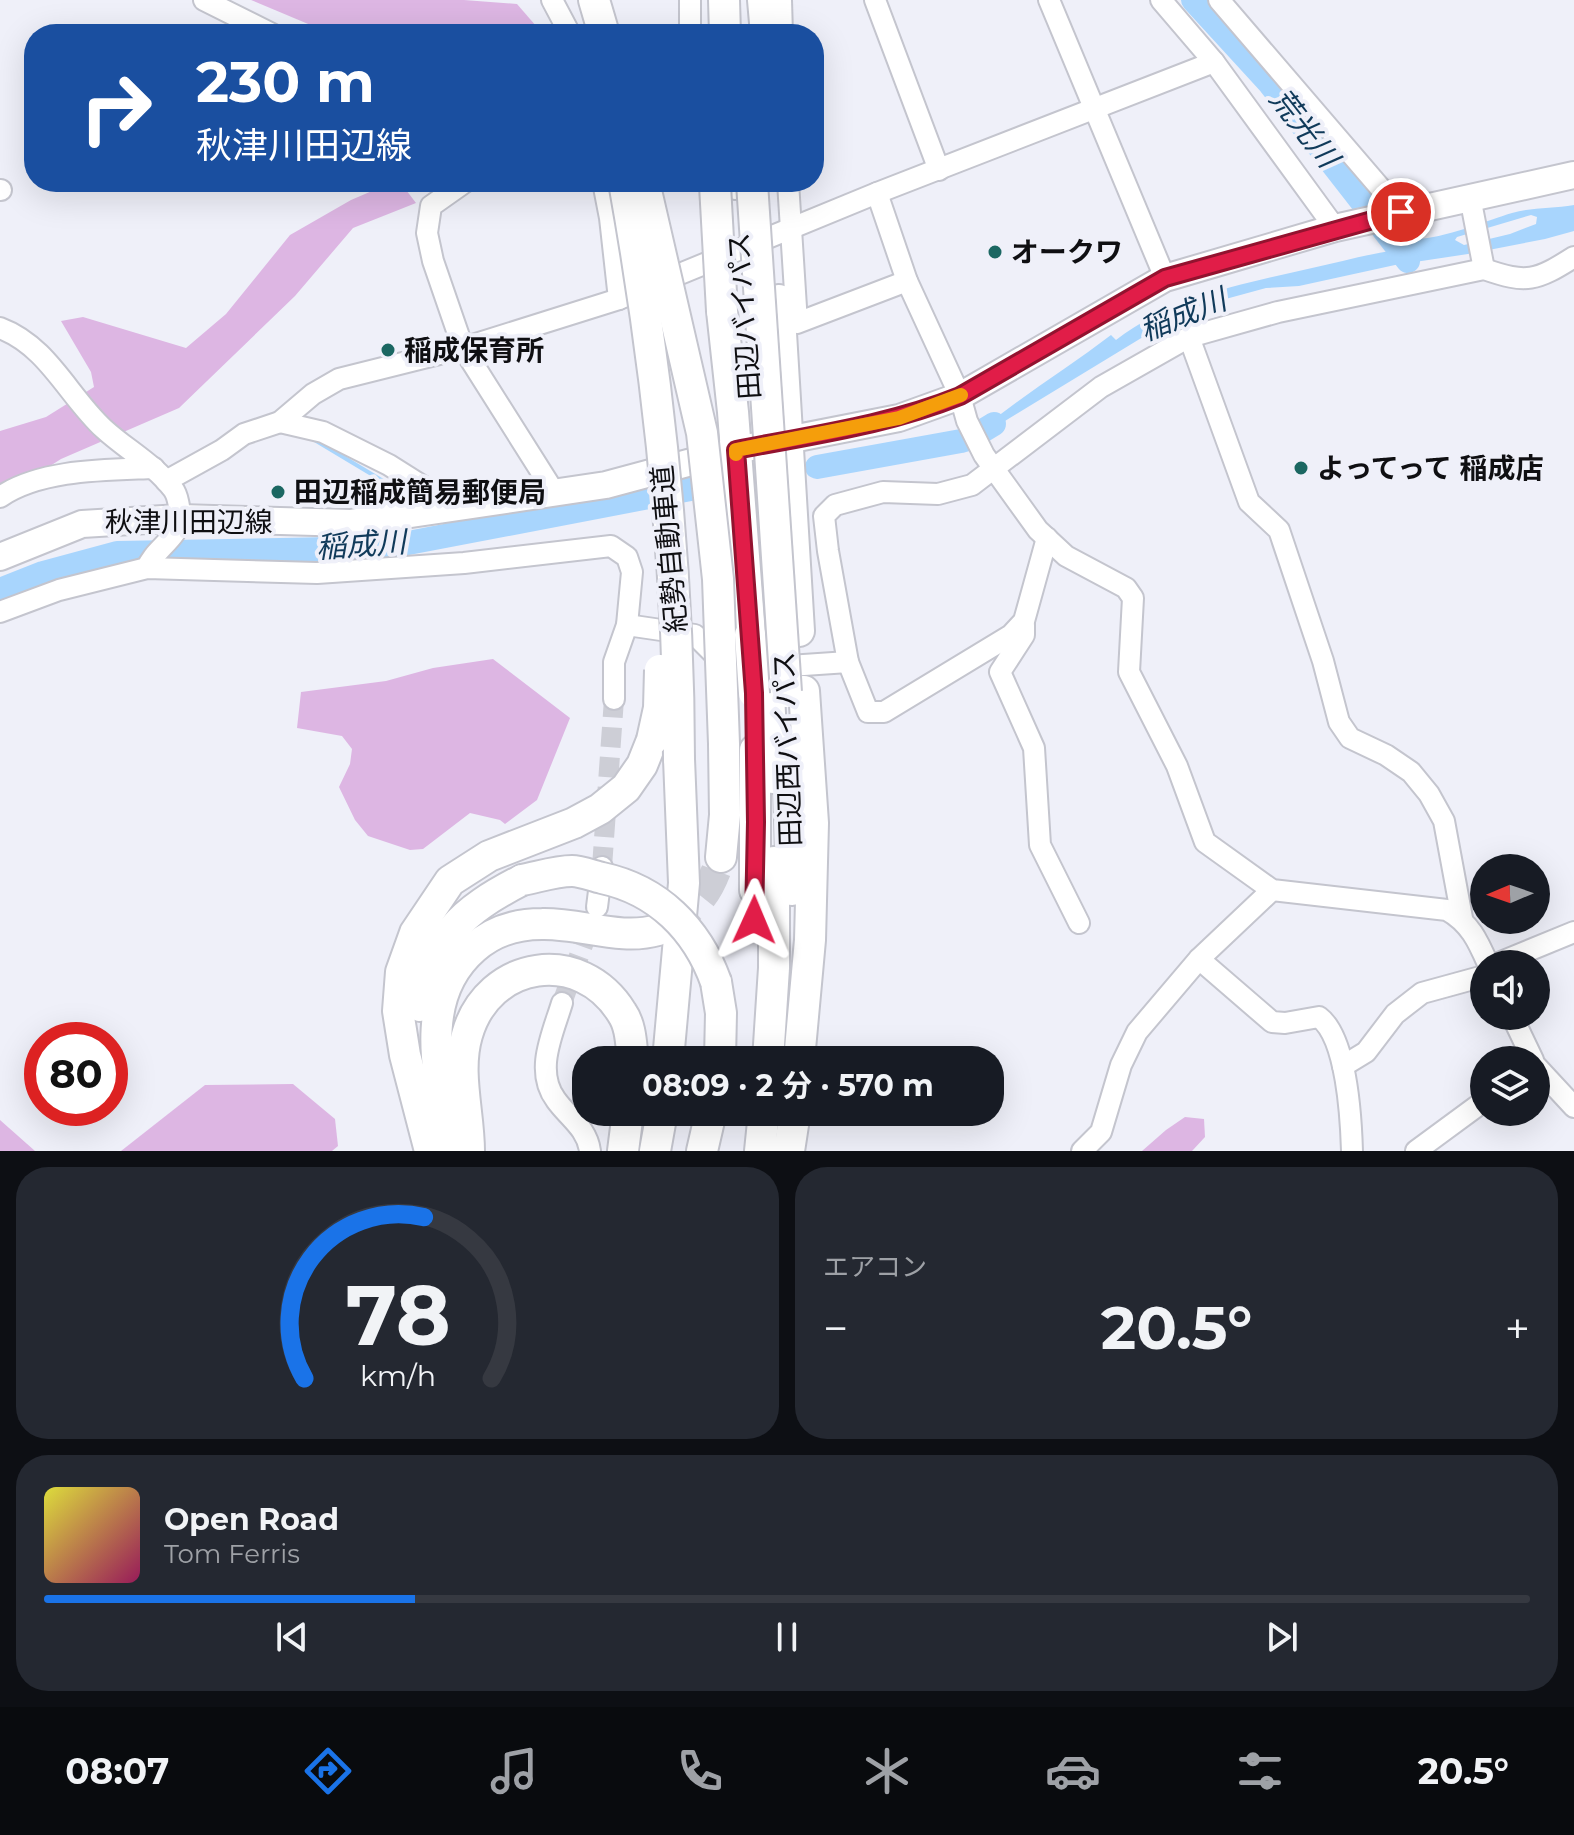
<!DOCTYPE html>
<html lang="ja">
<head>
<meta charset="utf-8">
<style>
  :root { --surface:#171b24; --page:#242831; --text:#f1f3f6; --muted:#9ea1a6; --line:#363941; --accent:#1a73e8 }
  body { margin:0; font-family:Montserrat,"Noto Sans JP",sans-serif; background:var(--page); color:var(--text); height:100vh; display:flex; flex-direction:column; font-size:30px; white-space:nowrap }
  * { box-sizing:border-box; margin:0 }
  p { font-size:26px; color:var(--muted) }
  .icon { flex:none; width:44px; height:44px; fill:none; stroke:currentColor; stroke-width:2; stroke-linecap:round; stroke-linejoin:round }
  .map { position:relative; height:1151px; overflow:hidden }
  .sheet { display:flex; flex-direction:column; gap:16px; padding:16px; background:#0d0f14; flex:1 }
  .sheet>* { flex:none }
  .banner { position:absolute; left:24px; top:24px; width:800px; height:168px; border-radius:32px; box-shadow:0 8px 32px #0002; background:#1a4fa0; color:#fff; overflow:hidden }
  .needle { width:52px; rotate:268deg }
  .buttons { position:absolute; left:1470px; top:854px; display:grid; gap:16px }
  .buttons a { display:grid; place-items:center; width:80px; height:80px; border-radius:50%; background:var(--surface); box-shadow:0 8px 32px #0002; font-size:40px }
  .speed { position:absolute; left:24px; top:1022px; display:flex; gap:16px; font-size:40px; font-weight:700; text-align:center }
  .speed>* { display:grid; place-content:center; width:104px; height:104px; border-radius:50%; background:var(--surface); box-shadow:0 8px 32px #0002; line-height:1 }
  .speed .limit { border:12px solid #d22; background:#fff; color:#111 }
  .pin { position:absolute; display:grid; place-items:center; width:68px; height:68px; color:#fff; margin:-34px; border:4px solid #fff; border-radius:50%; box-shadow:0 2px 8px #0007 }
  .me { position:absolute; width:88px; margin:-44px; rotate:1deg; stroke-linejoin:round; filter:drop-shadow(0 0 6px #0008) }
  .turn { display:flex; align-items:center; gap:28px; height:168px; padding:0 40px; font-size:36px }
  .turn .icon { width:104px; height:104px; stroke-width:2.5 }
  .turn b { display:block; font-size:56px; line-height:68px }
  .big { font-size:60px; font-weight:700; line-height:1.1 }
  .sheet .card { flex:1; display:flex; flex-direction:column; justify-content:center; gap:12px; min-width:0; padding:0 28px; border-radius:32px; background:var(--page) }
  .sheet .dial { align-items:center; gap:0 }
  .dial svg { height:208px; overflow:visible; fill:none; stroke:var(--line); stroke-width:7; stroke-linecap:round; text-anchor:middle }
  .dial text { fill:var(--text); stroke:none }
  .song { display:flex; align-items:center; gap:24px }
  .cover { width:96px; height:96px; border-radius:12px; background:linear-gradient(135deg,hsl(60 70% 55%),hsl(330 70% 35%)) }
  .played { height:8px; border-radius:4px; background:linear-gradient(90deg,var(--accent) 25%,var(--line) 25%) }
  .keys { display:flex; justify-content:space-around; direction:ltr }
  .heat { display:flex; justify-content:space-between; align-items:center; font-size:44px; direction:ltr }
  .sheet .tiles { flex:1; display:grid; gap:16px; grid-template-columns:1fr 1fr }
  .card:last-child { grid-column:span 2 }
  .trip { position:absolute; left:572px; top:1046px; width:432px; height:80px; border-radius:32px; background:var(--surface); box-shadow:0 8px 32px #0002; font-weight:700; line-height:80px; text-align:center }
  .tab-bar { display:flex; height:128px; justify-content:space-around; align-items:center; background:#090b0e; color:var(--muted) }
  .tab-bar .icon { width:56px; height:56px }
  .tab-bar .on { color:var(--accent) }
  .tab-bar b { font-size:36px; color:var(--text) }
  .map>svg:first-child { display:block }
  .green { fill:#ddb6e3 }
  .water { fill:#a8d5fd; fill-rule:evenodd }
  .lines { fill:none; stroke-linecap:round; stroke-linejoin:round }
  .stream { stroke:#a8d5fd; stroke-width:4 }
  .river { stroke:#a8d5fd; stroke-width:24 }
  .minor-tunnel { stroke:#cdced6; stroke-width:20; stroke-dasharray:20 10; stroke-linecap:butt }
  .highway-tunnel { stroke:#cdced6; stroke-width:30; stroke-dasharray:30 15; stroke-linecap:butt }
  .minor-casing { stroke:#c4c5ce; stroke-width:24 }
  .major-casing { stroke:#c4c5ce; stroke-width:30 }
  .highway-casing { stroke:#c4c5ce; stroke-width:34 }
  .minor { stroke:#fff; stroke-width:20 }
  .major { stroke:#fff; stroke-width:26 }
  .highway { stroke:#fff; stroke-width:30 }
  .highway-bridge-casing { stroke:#c4c5ce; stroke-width:34; stroke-linecap:butt }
  .highway-bridge { stroke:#fff; stroke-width:30 }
  .route-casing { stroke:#92132f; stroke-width:20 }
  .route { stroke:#e11d48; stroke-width:14 }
  .slow { stroke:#f59e0b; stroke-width:14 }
  .poi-dot { fill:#1b6762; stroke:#eff0f9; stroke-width:3 }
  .labels { text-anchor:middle; stroke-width:8; stroke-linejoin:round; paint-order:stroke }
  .poi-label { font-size:28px; font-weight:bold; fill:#0f0f12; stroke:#eff0f9; text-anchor:start }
  .street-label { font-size:28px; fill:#0f0f12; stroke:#eff0f9 }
  .water-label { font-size:30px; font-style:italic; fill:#103a5a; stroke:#eff0f9 }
</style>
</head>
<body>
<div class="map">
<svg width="1574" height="1151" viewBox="0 0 1574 1151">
  <rect width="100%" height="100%" fill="#eff0f9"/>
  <!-- green -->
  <g class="green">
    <path d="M251,0h213l53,4 26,30h-211z"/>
    <path d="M393,182h7l16,21 -63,25 -58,68 -116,112 -118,51 -61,39v-67l46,-14 48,-30 -3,-15 -30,-51 22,-4 103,31 40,-34 64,-79 61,-35z"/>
    <path d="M493,659l77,59 -33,82 -32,24 -5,-4 -30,-7 -47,36 -13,1 -42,-14 -13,-16 -16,-33 11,-23 2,-15 -10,-13 -45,-8 4,-36 85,-11 47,-13z"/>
    <path d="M293,1084l42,35 3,27 -6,5h-211l84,-66z"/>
    <path d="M1185,1117l19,2 1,18 -13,14h-50l24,-21z"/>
    <path d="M0,1120l35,31h-35z"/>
  </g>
  <!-- water -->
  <path class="water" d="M1574,205v26l-29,8 -77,15 -73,11 -96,21 -33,2 -77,21 -202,123 -3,-5c41,-33 85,-60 127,-92l5,5c55,-43 129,-57 196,-72 28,-6 56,-14 84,-18l4,-3 -1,-3 -19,-5 13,-5c24,17 91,-13 119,-21 20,-6 41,-4 62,-8zM1531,215l6,2 -1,7 -26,10 -46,11 -9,-5 2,-3z"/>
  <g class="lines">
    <!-- stream -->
    <g class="stream">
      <path d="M313,439l105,63"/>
      <path d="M441,520l16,13"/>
    </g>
    <!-- river -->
    <g class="river">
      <path d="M1193,0l77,84 138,177"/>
      <path d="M817,467l144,-26 10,-3 23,-14"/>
      <path d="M0,590l43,-17 74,-20 265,-5 340,-65"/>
    </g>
    <!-- minor-tunnel -->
    <g class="minor-tunnel">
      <path d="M602,867l12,-168"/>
      <path d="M562,1003l30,-83"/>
    </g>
    <!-- highway-tunnel -->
    <path class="highway-tunnel" d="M667,925c34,-22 41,-30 54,-68"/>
    <defs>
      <g id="minor">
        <path d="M204,0l68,34"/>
        <path d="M552,0l18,34"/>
        <path d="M781,0l1,34"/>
        <path d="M875,0l64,170"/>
        <path d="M1049,0l116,278"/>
        <path d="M1161,0l53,62 121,166"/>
        <path d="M1219,0l182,212"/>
        <path d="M690,34v-34"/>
        <path d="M465,182l-34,24 -4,27 6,28 30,87 91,144"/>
        <path d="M603,182l7,36 9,81"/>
        <path d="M788,182l9,141 110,-42"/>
        <path d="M0,190h1"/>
        <path d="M877,193l30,88 53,115 7,25 17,34 54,75 28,26 60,32 7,10 -4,74 48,94 28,76 67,48 175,20c23,13 31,31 41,54"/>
        <path d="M1470,197l14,72"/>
        <path d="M0,328c48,18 68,68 104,101 23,21 50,35 69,60 5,6 7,21 7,29 -1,20 -27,32 -33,50"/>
        <path d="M1189,337l60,165 30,28 44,131 16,61 11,16 36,17 25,17 18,22 15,27 18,97"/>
        <path d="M280,422l43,10 66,33 38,24 11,20"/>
        <path d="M166,481l56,-31 22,-16 36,-12 33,-28 26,-15 124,-31 156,-49 258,-106 337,-131"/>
        <path d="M0,497c41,-28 106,-27 154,-29"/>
        <path d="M1047,538l-23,83 -13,14 -127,77h-16l-20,-50 -20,-111 -4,-35 11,-11 48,-13 55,2 34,-9 129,-98 88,-50 89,-25 206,-43c43,15 52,12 90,-12"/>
        <path d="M0,612l59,-22 88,-22 170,5 147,-10 147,-17 16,11 5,15 -5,53 -13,37v37"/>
        <path d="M627,625l68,10 28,28"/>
        <path d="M1024,625v10l-24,37 34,76 6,97 39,78"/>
        <path d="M774,667l74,-5"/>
        <path d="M597,907l5,-40"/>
        <path d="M1199,959l73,63 13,1 34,-6c28,21 32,101 33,134"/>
        <path d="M1496,964l78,-32"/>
        <path d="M562,1003c-9,30 -28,68 -6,97 12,17 31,28 34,51"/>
        <path d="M1512,1016l21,44"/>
        <path d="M1343,1066l23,-14 29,-38 27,-21 62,-17"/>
        <path d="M1536,1066l38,41"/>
        <path d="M1082,1151l19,-19 20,-67 16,-33 62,-73 73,-69"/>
        <path d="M1416,1151l68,-50"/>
      </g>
      <path id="major" d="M0,557l82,-33 98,-6 170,5 256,-38 130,-35 163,-32 61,-22 205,-118 170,-50 239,-53"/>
      <g id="highway">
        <path d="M594,0l10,34"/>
        <path d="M724,0l1,34"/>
        <path d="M763,0l3,34"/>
        <path d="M735,182v2"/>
        <path d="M779,300l20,331"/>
        <path d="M722,311l11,101 17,223"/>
        <path d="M769,692l4,86"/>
        <path d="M788,750l4,140"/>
        <path d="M721,857l4,-42 -1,-71"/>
        <path d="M755,890v-140"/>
        <path d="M716,982l5,31 -1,47"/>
        <path d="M420,1006c15,-70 40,-94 102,-126"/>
        <path d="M668,1060l16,-177 -5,-124"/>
        <path d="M768,1060l6,-92v-106"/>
        <path d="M799,1060l11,-120 3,-117 -9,-132"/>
        <path d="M430,1151l-25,-96 -7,-44 3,-39 14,-39 35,-52 39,-25 85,-33 26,-14 26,-21 16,-23 10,-25"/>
        <path d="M452,1151c-11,-68 -38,-151 22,-203 19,-17 43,-24 68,-24 39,-1 78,17 116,6"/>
        <path d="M469,1151c0,-38 -13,-79 -2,-116 21,-75 114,-89 155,-22 9,13 9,31 11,47"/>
        <path d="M623,1151l5,-39"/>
        <path d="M655,1151l7,-39"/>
        <path d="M702,1151l9,-39"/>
        <path d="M760,1151l4,-39"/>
        <path d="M789,1151l6,-39"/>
      </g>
    </defs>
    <!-- minor casing -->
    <use href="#minor" class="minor-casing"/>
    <!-- major casing -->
    <use href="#major" class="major-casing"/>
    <!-- highway casing -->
    <use href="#highway" class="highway-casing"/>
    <!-- minor -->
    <use href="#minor" class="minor"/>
    <!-- major -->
    <use href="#major" class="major"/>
    <!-- highway -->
    <use href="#highway" class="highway"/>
    <defs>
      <g id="highway-bridge">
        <path d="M624,182c34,190 55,384 55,577"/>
        <path d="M644,182l58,251 16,146 6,165"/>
        <path d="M752,183l34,509"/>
        <path d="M715,185l7,126"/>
        <path d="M750,635l4,58"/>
        <path d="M652,740l7,-32 1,-38"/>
        <path d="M522,880c16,-3 34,-9 50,-9 9,0 21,5 30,7 56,12 95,51 114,104"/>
      </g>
    </defs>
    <!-- highway-bridge casing -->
    <use href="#highway-bridge" class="highway-bridge-casing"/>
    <!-- highway-bridge -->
    <use href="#highway-bridge" class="highway-bridge"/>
  </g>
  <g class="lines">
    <defs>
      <path id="route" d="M754,920l2,-98 -2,-129 -18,-243c76,-15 152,-25 224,-54l205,-118 236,-66"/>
    </defs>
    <!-- route casing -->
    <use href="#route" class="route-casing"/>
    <!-- route -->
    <use href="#route" class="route"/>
    <!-- slow -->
    <path class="slow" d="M736,454v-4l163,-32 62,-23"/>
  </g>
  <!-- markers -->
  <g class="poi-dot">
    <circle cx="995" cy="252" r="8"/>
    <circle cx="388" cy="350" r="8"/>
    <circle cx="1301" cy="468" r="8"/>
    <circle cx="278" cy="492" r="8"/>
  </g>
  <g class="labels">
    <!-- poi labels -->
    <g class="poi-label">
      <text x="1011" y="262">オークワ</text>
      <text x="404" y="360">稲成保育所</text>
      <text x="1317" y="478">よってって 稲成店</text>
      <text x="294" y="502">田辺稲成簡易郵便局</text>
    </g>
    <!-- street labels -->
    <g class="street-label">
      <text transform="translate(744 316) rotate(-94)" y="10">田辺バイパス</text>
      <text x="189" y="532">秋津川田辺線</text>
      <text transform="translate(669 549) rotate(-95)" y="10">紀勢自動車道</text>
      <text transform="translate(787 749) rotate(-92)" y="10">田辺西バイパス</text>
    </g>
    <!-- water labels -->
    <g class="water-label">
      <text transform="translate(1304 128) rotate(52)" y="10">荒光川</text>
      <text transform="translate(1183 315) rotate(-22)" y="10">稲成川</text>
      <text transform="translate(361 545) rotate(-4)" y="10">稲成川</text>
    </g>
  </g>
</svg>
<div class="buttons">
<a><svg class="needle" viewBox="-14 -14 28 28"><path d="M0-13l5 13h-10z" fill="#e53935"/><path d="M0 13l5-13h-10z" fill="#9ea1a6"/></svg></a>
<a><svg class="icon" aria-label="sound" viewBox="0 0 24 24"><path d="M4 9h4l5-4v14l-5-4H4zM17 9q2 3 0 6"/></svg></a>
<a><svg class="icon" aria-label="layers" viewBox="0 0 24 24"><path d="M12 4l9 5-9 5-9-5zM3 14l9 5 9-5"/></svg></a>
</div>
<div class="speed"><div class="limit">80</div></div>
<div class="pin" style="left:1401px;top:212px;background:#d93025"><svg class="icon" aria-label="arrive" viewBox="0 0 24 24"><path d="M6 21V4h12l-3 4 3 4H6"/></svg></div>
<svg class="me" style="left:754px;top:920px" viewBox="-20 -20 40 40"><path d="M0-17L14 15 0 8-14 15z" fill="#e11d48" stroke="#fff" stroke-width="4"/></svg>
<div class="trip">08:09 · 2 分 · 570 m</div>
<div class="banner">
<div class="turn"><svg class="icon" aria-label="right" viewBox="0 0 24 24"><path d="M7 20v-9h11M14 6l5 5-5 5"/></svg><div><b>230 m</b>秋津川田辺線</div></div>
</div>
</div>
<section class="sheet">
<div class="tiles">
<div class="card dial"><svg viewBox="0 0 100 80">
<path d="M14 69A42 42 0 1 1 86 69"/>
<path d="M14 69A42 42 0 0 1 60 7" stroke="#1a73e8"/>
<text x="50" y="56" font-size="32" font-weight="700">78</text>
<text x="50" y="72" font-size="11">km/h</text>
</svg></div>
<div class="card"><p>エアコン</p>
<div class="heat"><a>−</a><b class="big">20.5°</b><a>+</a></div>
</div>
<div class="card">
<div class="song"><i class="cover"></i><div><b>Open Road</b><p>Tom Ferris</p></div></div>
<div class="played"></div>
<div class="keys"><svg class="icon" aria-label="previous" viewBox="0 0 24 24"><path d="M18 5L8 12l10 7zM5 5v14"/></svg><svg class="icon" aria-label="pause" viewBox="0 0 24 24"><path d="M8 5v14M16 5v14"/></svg><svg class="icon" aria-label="next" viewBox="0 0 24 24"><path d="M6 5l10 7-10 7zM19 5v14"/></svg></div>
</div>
</div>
</section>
<nav class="tab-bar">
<b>08:07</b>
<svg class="icon on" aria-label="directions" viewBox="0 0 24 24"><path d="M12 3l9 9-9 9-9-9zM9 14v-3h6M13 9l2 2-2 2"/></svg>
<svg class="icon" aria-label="music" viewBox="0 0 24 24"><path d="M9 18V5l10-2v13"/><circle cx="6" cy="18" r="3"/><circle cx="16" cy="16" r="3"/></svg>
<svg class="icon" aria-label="phone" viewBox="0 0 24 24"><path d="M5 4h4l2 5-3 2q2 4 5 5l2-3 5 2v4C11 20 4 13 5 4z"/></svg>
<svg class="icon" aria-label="climate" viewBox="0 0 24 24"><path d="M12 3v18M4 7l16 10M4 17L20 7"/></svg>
<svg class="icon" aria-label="car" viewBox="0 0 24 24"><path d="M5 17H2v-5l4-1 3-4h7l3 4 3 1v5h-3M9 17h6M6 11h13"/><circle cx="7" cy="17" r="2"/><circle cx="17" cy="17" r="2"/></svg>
<svg class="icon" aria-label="filters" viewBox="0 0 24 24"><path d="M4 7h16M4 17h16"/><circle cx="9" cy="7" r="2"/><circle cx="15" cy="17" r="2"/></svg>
<b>20.5°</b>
</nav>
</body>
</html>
